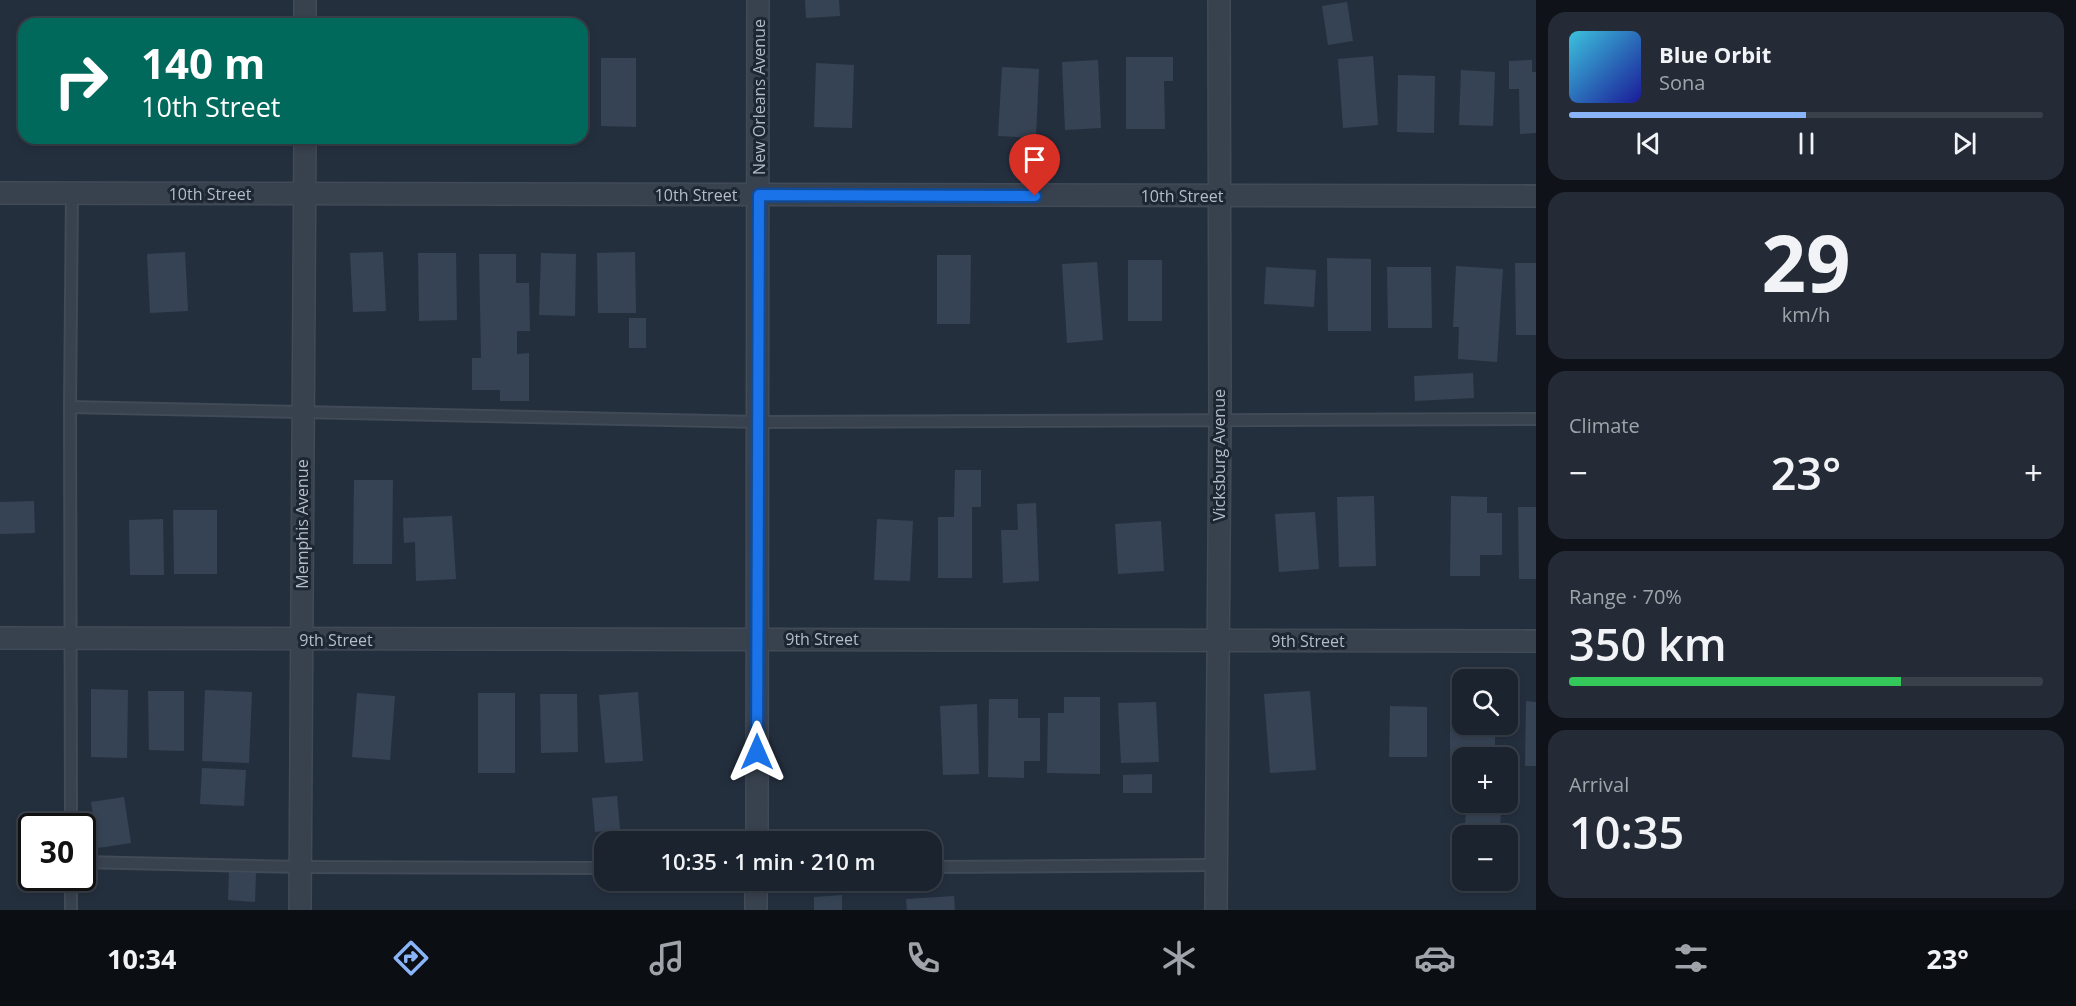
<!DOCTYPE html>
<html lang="en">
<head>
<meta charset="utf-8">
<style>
  :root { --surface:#1b232e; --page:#242b36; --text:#f1f3f6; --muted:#a0a4aa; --line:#39404a; --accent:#8ab4f8 }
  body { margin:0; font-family:"Open Sans",sans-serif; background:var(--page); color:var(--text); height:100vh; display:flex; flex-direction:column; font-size:22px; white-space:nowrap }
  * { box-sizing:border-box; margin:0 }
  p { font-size:20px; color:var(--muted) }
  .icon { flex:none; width:33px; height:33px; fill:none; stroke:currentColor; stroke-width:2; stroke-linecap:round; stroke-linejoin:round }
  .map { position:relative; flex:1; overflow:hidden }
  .panel { display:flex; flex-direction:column; gap:12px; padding:12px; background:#0f1319; width:540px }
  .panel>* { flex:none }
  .top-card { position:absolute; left:18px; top:18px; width:570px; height:126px; border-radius:18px; box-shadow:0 3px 9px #0003,0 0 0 2px var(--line); background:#00695c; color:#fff; overflow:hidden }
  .controls { position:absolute; left:1452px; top:669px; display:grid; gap:12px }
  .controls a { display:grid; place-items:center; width:66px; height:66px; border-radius:12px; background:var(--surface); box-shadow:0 3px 9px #0003,0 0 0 2px var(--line); font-size:30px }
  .speed { position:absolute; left:18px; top:813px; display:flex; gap:12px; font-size:30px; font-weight:700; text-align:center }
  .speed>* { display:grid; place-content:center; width:78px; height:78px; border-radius:50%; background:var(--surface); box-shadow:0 3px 9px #0003,0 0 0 2px var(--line); line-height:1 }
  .speed .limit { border:3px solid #111; border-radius:9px; background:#fff; color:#111 }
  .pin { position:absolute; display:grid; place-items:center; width:51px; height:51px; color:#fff; margin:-62px -26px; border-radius:50% 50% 50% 0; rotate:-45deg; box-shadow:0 0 6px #0007 }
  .pin .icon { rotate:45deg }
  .me { position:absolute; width:66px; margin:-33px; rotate:0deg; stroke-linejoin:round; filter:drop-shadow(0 0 4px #0008) }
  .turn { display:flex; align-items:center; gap:21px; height:126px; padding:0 24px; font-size:27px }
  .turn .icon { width:78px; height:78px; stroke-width:2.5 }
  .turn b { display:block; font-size:42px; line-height:51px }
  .big { font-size:45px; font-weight:600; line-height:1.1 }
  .panel .widget { flex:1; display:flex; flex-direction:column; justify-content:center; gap:9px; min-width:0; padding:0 21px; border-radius:18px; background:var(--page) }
  .panel .dial { align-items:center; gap:0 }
  .dial b { font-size:78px; line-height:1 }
  .song { display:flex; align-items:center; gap:18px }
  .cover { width:72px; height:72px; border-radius:9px; background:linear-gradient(135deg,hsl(190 70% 55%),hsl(240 70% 35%)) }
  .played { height:6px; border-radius:3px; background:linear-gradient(90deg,var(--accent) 50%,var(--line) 50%) }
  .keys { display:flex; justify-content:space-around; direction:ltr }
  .heat { display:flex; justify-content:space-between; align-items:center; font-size:33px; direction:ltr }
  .charge { height:9px; border-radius:4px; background:linear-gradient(90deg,#34c759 70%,var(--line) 0) }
  .trip { position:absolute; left:594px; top:831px; width:348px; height:60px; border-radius:18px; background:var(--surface); box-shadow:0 3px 9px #0003,0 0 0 2px var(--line); font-weight:600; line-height:60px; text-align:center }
  .dock { display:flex; height:96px; justify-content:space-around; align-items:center; background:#0b0e12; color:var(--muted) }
  .dock .icon { width:42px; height:42px }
  .dock .active { color:var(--accent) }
  .dock b { font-size:27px; color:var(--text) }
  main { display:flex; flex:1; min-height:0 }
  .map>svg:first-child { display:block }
  .building { fill:#364354 }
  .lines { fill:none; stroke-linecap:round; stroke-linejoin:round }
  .lane-casing { stroke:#414a57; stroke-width:14 }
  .street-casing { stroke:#414a57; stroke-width:24 }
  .lane { stroke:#38414e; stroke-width:10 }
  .street { stroke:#38414e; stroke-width:21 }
  .route-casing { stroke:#114b97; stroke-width:15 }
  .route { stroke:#1a73e8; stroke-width:10 }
  .labels { text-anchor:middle; stroke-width:6; stroke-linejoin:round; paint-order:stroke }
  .street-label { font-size:16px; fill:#b4bcc9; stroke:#1d2633 }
</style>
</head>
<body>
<main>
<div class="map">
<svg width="1536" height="910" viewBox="0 0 1536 910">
  <rect width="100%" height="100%" fill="#242f3e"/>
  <!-- building -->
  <g class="building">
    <path d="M805,0h34l1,16 -34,2z"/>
    <path d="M1347,2l6,39 -25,4 -6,-39z"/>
    <path d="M385,19l1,5h-40v-2z"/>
    <path d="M1373,56l5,69 -35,3 -5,-69z"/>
    <path d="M1126,57h47v24h-9l1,48h-39z"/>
    <path d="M601,58h35v69l-35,-1z"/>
    <path d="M1098,60l3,68 -36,2 -3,-68z"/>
    <path d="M1532,60v12h4v61l-16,1 -1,-45h-10v-28z"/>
    <path d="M816,63l38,2 -2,63 -38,-1z"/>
    <path d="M1002,67l37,2 -3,69 -38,-2z"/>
    <path d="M1461,70l34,2 -2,54 -34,-1z"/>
    <path d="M1398,75l37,1 -1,57 -37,-1z"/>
    <path d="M185,252l3,59 -38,2 -3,-59z"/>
    <path d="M383,252l3,59 -33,1 -3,-59z"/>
    <path d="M635,252l1,61h-38l-1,-60z"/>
    <path d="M418,253h38l1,67 -38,1z"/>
    <path d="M541,253l35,1 -1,62 -36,-1z"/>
    <path d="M479,254h37v29h13l1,48h-13v23l12,-1v48h-29v-11h-28v-32h9z"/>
    <path d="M937,255h34l-1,69h-33z"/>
    <path d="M1327,258l44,1v72h-43z"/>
    <rect x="1128" y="260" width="34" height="61"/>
    <path d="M1097,262l6,78 -36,3 -5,-79z"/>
    <path d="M1515,263h21v72h-20z"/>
    <path d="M1456,266l47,3 -6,93 -39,-3 1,-32h-6z"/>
    <path d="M1266,267l50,3 -2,37 -50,-3z"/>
    <path d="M1387,267h44l1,61h-44z"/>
    <rect x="629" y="318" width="17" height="30"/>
    <path d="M1473,373l1,25 -59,3 -1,-25z"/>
    <path d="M955,470h26v37h-9v71h-34v-61h16z"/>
    <path d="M354,480h39l-1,84h-39z"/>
    <path d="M1374,496l2,70 -37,1 -2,-70z"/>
    <path d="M1451,496l36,1v16h15v42h-22v21h-30z"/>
    <path d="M34,501l1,32 -35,1v-32z"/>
    <path d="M1036,503l3,78 -36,2 -2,-53h17l-1,-26z"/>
    <path d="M1518,507h18v72h-17z"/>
    <path d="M173,510h44v64h-43z"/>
    <path d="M1315,512l4,57 -40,3 -4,-58z"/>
    <path d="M452,516l4,63 -40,2 -1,-39 -11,1 -1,-25z"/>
    <path d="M163,519l1,56h-34l-1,-55z"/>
    <path d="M877,519l36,2 -3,60 -36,-1z"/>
    <path d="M1161,521l3,50 -46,3 -3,-50z"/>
    <path d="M91,689l37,1 -1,68 -36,-1z"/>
    <path d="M205,690l47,2 -3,71 -47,-2z"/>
    <path d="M148,691h36v60l-35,-1z"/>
    <path d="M1310,691l6,79 -46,3 -6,-79z"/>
    <path d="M638,692l5,69 -38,2 -6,-68z"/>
    <path d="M1450,692h12v32h33v32l-33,2v7h-12z"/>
    <path d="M357,693l38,3 -5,64 -38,-3z"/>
    <rect x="478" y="693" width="37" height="80"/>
    <path d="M540,694h37l1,58 -37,1z"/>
    <path d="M1064,697h36v77l-53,-1 1,-60h16z"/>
    <path d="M989,699h29v19h22v43h-16v17l-36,-1z"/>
    <path d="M1526,701l10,1v64h-11z"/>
    <path d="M1156,702l3,60 -38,1 -3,-60z"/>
    <path d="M977,704l2,70 -36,1 -3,-69z"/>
    <path d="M1390,706l37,1v50h-38z"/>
    <path d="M202,768l44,2 -2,36 -44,-2z"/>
    <path d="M1152,774v19h-29v-18z"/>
    <path d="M617,796l3,33 -25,3 -3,-34z"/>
    <path d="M124,797l7,46 -33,5 -7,-46z"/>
    <path d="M1467,802h35l-2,24 -35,-3z"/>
    <path d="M229,872l27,1 -1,29 -27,-2z"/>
    <path d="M842,895v15h-28v-13z"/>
    <path d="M954,896l1,14h-48l-1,-11z"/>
  </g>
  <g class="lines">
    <defs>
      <g id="lane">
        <path d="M70,407l688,15 778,-3"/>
        <path d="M71,826l-1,-419 2,-214"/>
        <path d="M82,862l218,5 304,1"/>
        <path d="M932,867l284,-2"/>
        <path d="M71,878v32"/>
      </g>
      <g id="street">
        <path d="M305,24v-24"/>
        <path d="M0,193l1536,3"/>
        <path d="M0,638l1536,3"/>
        <path d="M757,842l1,-842"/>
        <path d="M300,910l5,-772"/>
        <path d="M756,910v-30"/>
        <path d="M1216,910l4,-489 -1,-421"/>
      </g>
    </defs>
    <!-- lane casing -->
    <use href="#lane" class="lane-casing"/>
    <!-- street casing -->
    <use href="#street" class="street-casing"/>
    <!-- lane -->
    <use href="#lane" class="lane"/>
    <!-- street -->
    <use href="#street" class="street"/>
  </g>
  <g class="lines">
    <defs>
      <path id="route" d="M757,752l2,-557 276,1"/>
    </defs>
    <!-- route casing -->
    <use href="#route" class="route-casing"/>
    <!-- route -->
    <use href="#route" class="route"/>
  </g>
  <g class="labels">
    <!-- street labels -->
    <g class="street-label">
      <text transform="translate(759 97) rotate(-90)" y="6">New Orleans Avenue</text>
      <text x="210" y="200">10th Street</text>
      <text x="696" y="201">10th Street</text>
      <text x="1182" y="202">10th Street</text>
      <text transform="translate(1219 455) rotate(-90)" y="6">Vicksburg Avenue</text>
      <text transform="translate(302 524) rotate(-90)" y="6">Memphis Avenue</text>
      <text x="822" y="645">9th Street</text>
      <text x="336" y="646">9th Street</text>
      <text x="1308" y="647">9th Street</text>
    </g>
  </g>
</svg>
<div class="controls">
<a><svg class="icon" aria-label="search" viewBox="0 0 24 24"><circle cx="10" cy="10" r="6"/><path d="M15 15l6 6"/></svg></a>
<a>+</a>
<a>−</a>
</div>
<div class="speed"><div class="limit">30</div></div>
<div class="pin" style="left:1035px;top:196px;background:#d93025"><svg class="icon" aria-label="arrive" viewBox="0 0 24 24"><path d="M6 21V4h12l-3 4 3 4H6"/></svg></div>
<svg class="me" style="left:757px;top:752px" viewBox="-20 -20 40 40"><path d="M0-17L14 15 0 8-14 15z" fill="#1a73e8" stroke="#fff" stroke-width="4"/></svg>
<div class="trip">10:35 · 1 min · 210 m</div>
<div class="top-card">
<div class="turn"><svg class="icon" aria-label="right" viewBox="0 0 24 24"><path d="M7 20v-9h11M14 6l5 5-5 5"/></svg><div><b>140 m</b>10th Street</div></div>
</div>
</div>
<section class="panel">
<div class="widget">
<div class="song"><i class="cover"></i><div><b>Blue Orbit</b><p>Sona</p></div></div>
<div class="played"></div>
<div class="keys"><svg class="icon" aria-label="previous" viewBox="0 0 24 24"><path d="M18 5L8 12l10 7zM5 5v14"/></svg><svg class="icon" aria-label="pause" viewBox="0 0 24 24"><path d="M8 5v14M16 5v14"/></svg><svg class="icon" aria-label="next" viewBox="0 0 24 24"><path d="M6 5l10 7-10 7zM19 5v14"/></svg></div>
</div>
<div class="widget dial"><b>29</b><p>km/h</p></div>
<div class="widget"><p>Climate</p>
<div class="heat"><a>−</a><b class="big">23°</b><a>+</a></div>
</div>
<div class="widget"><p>Range · 70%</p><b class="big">350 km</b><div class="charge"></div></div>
<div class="widget"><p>Arrival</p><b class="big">10:35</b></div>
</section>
</main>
<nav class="dock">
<b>10:34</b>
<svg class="icon active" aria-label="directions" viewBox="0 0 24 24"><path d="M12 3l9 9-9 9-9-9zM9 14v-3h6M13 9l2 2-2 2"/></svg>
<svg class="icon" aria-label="music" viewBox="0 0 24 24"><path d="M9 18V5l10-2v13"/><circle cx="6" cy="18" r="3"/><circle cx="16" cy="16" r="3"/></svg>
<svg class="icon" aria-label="phone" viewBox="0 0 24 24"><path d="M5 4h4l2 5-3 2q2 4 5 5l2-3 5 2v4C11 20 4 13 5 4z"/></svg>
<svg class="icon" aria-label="climate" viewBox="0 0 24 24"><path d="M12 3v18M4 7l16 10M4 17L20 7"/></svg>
<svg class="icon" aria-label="car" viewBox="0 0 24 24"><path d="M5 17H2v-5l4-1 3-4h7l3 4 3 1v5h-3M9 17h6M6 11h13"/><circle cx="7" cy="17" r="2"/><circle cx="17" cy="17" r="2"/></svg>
<svg class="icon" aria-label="filters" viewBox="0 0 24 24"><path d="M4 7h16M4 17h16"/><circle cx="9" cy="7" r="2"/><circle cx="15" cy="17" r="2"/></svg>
<b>23°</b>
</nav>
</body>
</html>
